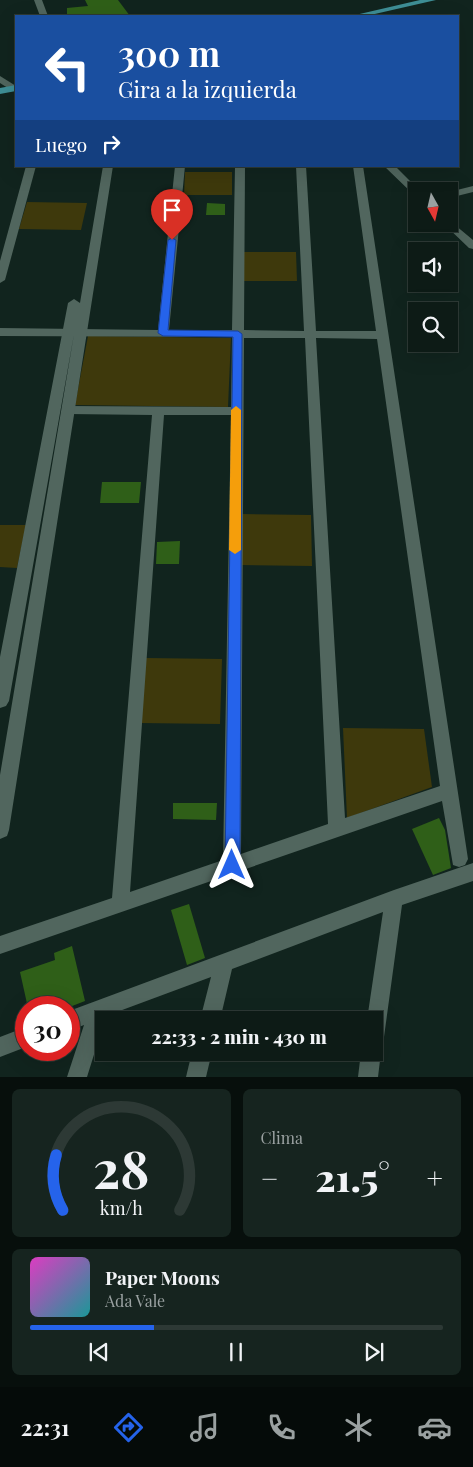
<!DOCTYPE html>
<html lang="es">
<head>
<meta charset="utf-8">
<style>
  :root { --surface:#0d1b16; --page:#16241f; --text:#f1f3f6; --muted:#9aa1a1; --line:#2d3935; --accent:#2563eb }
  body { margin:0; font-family:"Playfair Display",serif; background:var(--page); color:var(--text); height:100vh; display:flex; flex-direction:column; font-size:19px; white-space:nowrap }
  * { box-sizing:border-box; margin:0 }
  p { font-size:16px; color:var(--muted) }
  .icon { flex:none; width:28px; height:28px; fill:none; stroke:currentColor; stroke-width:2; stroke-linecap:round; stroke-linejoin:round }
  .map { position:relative; height:1077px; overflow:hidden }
  .panel { display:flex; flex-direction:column; gap:12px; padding:12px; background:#070f0c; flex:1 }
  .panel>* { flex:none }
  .guide { position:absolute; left:15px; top:15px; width:444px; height:152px; border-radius:0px; box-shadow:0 5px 20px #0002,0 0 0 1px var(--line); background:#1a4fa0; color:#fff; overflow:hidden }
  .needle { width:32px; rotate:172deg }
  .fabs { position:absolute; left:408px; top:182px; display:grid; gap:10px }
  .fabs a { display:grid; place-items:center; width:50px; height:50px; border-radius:0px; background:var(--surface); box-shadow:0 5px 20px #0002,0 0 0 1px var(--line); font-size:25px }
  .speed { position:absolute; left:15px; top:996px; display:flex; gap:10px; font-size:25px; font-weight:700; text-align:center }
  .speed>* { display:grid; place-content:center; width:65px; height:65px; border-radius:50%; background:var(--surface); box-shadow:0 5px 20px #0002,0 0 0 1px var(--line); line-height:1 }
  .speed .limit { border:8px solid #d22; background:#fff; color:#111 }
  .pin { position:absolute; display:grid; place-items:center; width:42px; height:42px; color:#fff; margin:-51px -21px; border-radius:50% 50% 50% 0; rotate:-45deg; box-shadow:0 0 5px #0007 }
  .pin .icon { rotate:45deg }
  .me { position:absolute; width:55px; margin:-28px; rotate:0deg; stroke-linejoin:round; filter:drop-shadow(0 0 4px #0008) }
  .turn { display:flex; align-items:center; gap:18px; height:105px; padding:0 20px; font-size:22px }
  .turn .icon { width:65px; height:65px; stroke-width:2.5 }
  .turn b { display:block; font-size:35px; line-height:42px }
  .then { display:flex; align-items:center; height:48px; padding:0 20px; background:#0003; gap:10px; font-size:19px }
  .big { font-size:38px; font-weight:800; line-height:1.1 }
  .panel .tile { flex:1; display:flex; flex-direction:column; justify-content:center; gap:8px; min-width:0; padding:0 18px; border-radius:8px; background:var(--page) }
  .panel .dial { align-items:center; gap:0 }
  .dial svg { height:130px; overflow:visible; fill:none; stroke:var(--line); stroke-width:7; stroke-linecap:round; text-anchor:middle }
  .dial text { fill:var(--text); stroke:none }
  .song { display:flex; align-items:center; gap:15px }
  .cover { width:60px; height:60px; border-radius:8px; background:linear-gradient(135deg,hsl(310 70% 55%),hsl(180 70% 35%)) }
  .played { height:5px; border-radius:2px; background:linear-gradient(90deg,var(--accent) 30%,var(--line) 30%) }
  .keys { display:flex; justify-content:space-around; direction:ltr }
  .heat { display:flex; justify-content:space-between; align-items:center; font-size:28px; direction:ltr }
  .panel .tiles { flex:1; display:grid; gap:12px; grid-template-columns:1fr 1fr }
  .tile:last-child { grid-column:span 2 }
  .trip { position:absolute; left:95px; top:1011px; width:288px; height:50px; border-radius:0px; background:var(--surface); box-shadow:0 5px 20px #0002,0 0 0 1px var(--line); font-weight:800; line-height:50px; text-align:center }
  .menu { display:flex; height:80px; justify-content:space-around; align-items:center; background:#050b09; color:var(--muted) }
  .menu .icon { width:35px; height:35px }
  .menu .active { color:var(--accent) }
  .menu b { font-size:22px; color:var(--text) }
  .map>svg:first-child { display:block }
  .green { fill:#3e390c }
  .building { fill:#2f5f18 }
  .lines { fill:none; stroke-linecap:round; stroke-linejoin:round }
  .minor { fill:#51665e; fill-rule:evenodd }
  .tertiary { fill:#51665e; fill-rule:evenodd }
  .trunk { fill:#3e8e95; fill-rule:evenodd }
  .route { fill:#2563eb; stroke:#184099 }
  .slow { fill:#f59e0b }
</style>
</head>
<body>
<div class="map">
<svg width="473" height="1077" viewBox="0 0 473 1077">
  <rect width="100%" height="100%" fill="#11241e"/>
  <!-- green -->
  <g class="green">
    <path d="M185,172h47v23h-48z"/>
    <path d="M27,202l60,1 -6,27 -62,-1z"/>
    <path d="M244,252h52l1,29h-53z"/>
    <path d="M88,336l143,2 -3,69 -153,-2z"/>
    <path d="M242,514l69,1 1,51 -71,-1z"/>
    <path d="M0,525h26l-9,43 -17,-1z"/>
    <path d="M146,658l76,1 -2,65 -81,-1z"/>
    <path d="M343,728l81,1 8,58 -85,31z"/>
  </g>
  <!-- building -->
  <g class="building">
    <path d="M85,0h33l12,16h-63v-8l21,-2z"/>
    <path d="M207,203l18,1v11h-19z"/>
    <path d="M102,482h39l-2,21h-39z"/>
    <path d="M180,541l-1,23h-23l1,-22z"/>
    <path d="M173,803h44l-1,17 -43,-1z"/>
    <path d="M439,818l6,12 6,38 -18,7 -21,-46z"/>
    <path d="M189,904l16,54 -18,7 -16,-55z"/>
    <path d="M72,946l13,55 -18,7h-39l-8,-36 35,-12 -1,-7z"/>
  </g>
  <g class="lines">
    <!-- minor -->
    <g class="minor">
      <path d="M34,0h8l6,16h-8z"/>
      <path d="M0,76l16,10v4h-5l-11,-7z"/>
      <path d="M26,166h10l-31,114 -5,3v-22z"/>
      <path d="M175,166h10l-16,164h63l3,-164h10l-1,164 60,1 -8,-165h10l10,165h60l-23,-165h10l105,693 -3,6 -6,2 -6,-2 -11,-64 -442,153v-18l112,-38 40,-483 -84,-1 -6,-4 6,-4 163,1 1,-70 -232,-1v-8l158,2zM244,338h61l23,486 -87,30zM316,338l61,1 63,447 -95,32zM164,415h67l-8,445 -93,32z"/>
      <path d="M384,166h11l25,25h-4v4l-3,-1z"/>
      <path d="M473,186v6l-24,6v-6z"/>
      <path d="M449,220l24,20v9l-4,-1 -24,-23 4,-1z"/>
      <path d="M473,863v18l-71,24 -18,132 -6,8 3,7 -3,25h-20l3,-25h13v-32h-7l16,-108 -151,57 -12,51h-20l11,-43 -105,39 -19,61h-20l17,-52 -15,6v-20l325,-121z"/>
      <path d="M26,1027v20l-26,10v-20z"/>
      <path d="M192,1052h20l-6,25h-20z"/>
    </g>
    <!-- tertiary -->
    <path class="tertiary" d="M103,166h10l-104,664 -2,6 -7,3v-64l74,-441 -65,367 -3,5 -6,2v-51l68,-354 6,-4 6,4z"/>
    <!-- trunk -->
    <g class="trunk">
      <path d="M420,0h16l-70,16h-15z"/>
      <path d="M16,85v6l-16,3v-6z"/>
    </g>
  </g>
  <!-- route -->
  <path class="route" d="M172,238l4,2 -8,90 70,1 4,3 -2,531 -3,5 -5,2 -5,-2 -2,-5 8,-528 -70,-1 -5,-3 10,-93z"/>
  <!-- slow -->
  <path class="slow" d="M236,406l5,4v140l-6,4 -6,-4 2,-140z"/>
</svg>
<div class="fabs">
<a><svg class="needle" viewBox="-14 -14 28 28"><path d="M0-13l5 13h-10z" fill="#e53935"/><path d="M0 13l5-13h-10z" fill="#9aa1a1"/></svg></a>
<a><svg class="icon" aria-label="sound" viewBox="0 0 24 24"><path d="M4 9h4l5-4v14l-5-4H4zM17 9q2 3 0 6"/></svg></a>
<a><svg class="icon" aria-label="search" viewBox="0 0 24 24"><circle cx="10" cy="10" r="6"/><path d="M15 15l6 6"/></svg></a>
</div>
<div class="speed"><div class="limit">30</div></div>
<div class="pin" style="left:172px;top:240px;background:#d93025"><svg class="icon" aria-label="arrive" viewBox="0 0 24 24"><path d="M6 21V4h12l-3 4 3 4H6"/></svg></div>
<svg class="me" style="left:232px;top:865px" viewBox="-20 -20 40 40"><path d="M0-17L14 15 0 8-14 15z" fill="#2563eb" stroke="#fff" stroke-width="4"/></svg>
<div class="trip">22:33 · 2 min · 430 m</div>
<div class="guide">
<div class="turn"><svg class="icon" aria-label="left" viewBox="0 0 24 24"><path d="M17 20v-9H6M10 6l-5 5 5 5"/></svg><div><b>300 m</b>Gira a la izquierda</div></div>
<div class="then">Luego<svg class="icon" aria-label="right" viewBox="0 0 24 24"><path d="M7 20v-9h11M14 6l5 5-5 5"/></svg></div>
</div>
</div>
<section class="panel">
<div class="tiles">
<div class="tile dial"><svg viewBox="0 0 100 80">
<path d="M14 69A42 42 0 1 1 86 69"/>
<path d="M14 69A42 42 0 0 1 10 35" stroke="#2563eb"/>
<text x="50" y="56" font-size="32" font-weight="700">28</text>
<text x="50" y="72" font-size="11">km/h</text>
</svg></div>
<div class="tile"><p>Clima</p>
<div class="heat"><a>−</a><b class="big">21.5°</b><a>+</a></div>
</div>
<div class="tile">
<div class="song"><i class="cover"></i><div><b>Paper Moons</b><p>Ada Vale</p></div></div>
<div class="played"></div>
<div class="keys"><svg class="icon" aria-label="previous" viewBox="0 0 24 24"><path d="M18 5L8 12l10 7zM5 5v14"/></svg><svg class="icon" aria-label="pause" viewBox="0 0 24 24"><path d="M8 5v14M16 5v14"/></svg><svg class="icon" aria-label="next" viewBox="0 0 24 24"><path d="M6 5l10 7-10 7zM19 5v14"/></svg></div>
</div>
</div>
</section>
<nav class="menu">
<b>22:31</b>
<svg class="icon active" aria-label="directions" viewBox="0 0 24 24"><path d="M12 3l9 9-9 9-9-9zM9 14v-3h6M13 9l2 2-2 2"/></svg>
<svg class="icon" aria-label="music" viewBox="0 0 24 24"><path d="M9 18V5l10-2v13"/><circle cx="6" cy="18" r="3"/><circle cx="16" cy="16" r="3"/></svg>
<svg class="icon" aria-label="phone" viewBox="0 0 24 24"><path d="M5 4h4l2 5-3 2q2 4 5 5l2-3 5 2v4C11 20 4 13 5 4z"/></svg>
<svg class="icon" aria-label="climate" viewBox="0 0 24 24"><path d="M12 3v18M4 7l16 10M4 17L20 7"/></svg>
<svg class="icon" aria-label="car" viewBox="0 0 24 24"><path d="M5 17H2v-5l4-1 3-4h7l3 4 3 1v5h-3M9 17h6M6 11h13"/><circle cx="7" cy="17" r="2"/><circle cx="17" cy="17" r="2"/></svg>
</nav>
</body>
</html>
